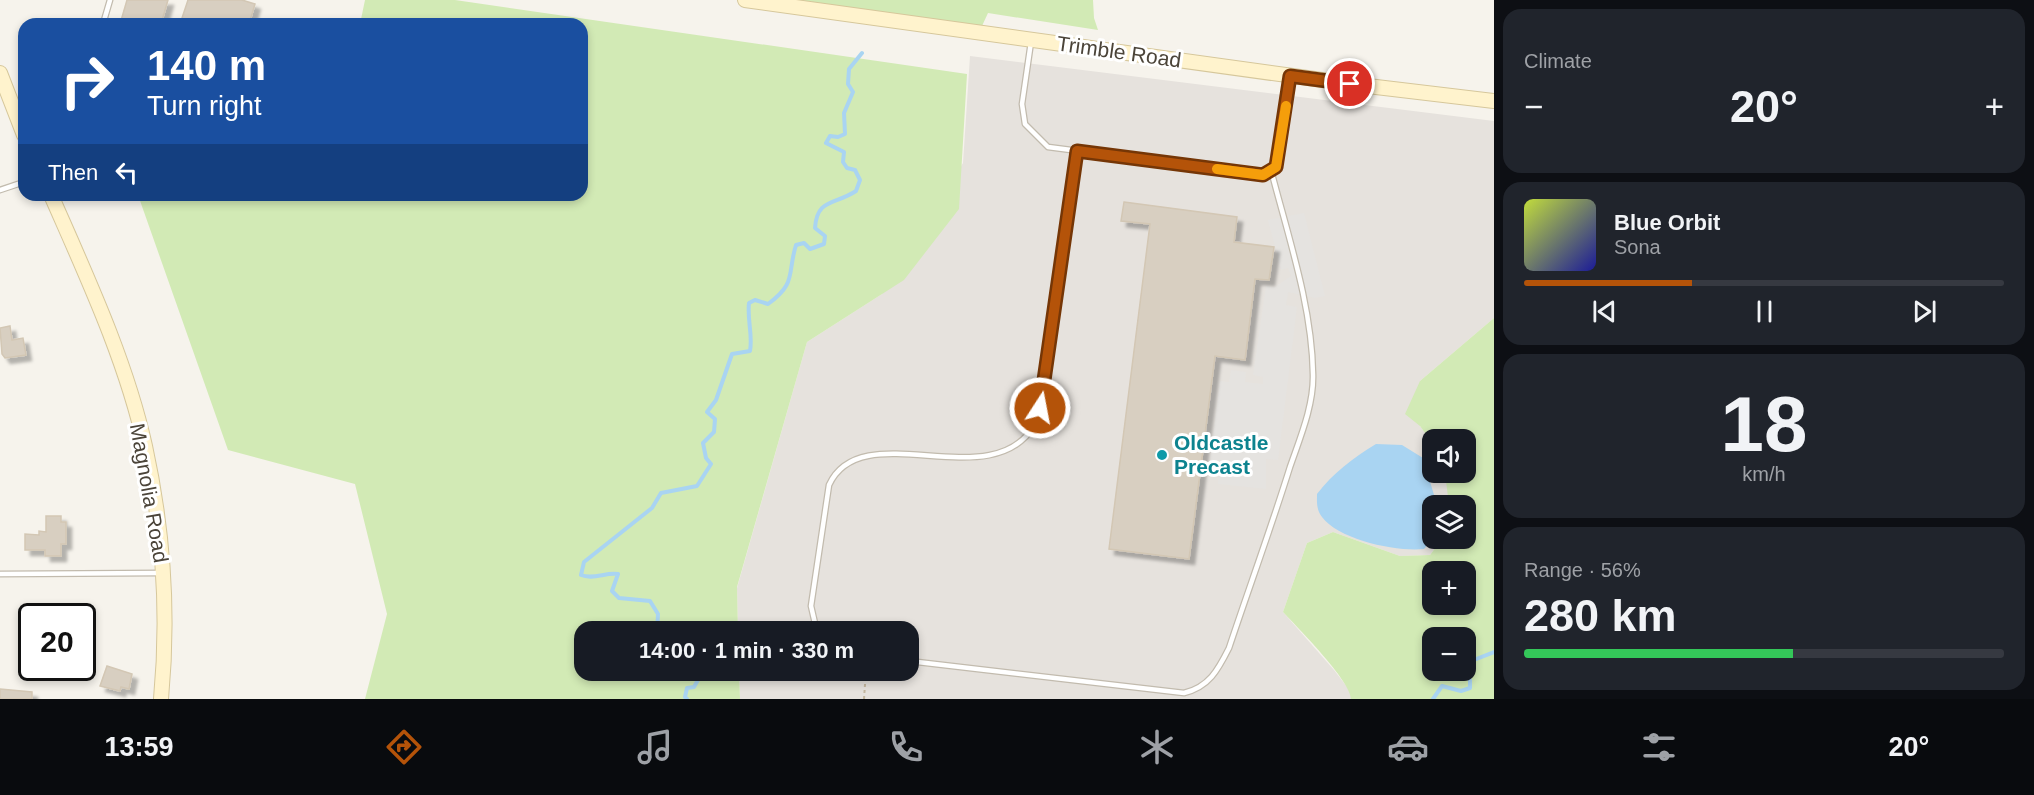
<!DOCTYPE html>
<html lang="en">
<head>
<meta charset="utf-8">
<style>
  :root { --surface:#171b24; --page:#20242c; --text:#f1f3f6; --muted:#9ea1a6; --line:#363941; --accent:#b45309 }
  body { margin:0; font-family:Arial,sans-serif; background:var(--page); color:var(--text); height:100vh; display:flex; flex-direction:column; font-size:22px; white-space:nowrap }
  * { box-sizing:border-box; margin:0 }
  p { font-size:20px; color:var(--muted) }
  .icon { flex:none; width:33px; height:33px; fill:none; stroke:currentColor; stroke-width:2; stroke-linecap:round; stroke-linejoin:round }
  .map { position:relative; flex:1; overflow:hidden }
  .details { display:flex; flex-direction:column; gap:9px; padding:9px; background:#0d0f14; width:540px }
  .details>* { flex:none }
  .top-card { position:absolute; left:18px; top:18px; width:570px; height:183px; border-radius:18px; box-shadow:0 3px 9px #0003; background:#1a4fa0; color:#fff; overflow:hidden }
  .fabs { position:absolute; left:1422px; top:429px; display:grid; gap:12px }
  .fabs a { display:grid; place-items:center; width:54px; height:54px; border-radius:12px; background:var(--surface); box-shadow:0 3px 9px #0003; font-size:30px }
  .speed { position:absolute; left:18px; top:603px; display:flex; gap:12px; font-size:30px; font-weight:700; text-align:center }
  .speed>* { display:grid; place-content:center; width:78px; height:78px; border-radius:50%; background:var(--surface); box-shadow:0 3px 9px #0003; line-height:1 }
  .speed .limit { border:3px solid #111; border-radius:9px; background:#fff; color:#111 }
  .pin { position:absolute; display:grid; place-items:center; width:51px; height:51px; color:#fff; margin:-26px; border:3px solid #fff; border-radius:50%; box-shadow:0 2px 6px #0007 }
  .me { position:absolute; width:66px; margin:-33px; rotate:11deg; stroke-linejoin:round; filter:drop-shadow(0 0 4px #0008) }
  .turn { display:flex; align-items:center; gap:21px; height:126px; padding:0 30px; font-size:27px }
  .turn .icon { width:78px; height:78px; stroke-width:2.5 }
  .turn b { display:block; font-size:42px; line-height:51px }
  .then { display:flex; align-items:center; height:57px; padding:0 30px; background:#0003; gap:12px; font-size:22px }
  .big { font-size:45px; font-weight:600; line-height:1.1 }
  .details .tile { flex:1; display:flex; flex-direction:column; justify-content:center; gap:9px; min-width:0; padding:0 21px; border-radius:18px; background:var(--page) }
  .details .dial { align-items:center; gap:0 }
  .dial b { font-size:78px; line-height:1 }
  .song { display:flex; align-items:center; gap:18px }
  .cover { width:72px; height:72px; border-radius:9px; background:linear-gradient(135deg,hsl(70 70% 55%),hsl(240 70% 35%)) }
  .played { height:6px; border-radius:3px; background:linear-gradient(90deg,var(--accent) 35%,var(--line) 35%) }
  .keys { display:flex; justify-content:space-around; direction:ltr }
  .heat { display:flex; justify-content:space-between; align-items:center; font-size:33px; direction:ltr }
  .charge { height:9px; border-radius:4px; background:linear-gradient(90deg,#34c759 56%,var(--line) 0) }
  .trip { position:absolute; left:574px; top:621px; width:345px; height:60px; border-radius:18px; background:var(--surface); box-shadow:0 3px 9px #0003; font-weight:600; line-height:60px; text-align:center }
  .tab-bar { display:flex; height:96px; justify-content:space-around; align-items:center; background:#090b0e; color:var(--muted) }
  .tab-bar .icon { width:42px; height:42px }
  .tab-bar .active { color:var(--accent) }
  .tab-bar b { font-size:27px; color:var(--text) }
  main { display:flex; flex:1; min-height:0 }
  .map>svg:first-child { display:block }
  .industrial { fill:#e6e2dd }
  .green { fill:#d2eab5; fill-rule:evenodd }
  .parking { fill:#e5e3e0 }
  .water { fill:#a9d4f2 }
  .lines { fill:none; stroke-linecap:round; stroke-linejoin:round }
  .stream { stroke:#a9d4f2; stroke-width:4 }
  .building { fill:#d8cfc1; stroke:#d3c7b4; stroke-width:1.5; filter:url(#shadow) }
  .lane-casing { stroke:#c2bbae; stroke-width:7 }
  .secondary-casing { stroke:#d6c79b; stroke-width:16 }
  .path { stroke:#c4b79f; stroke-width:2; stroke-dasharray:3 3; stroke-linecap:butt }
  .lane { stroke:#fff; stroke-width:4.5 }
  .secondary { stroke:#fff3cd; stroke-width:14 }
  .route-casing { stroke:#753606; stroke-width:15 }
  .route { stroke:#b45309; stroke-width:10 }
  .slow { stroke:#f59e0b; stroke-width:10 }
  .culture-dot { fill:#0f9aa8; stroke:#fff; stroke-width:2 }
  .labels { text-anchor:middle; stroke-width:6; stroke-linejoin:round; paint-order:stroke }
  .street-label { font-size:21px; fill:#4b4439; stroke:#fff }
  .culture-label { font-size:21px; font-weight:bold; fill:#0d838f; stroke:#fff; text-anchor:start }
</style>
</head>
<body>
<main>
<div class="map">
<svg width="1494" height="699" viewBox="0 0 1494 699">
  <defs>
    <filter id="shadow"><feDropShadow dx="5.5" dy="5.5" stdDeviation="1.5" flood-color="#0004"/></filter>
  </defs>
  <rect width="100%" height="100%" fill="#f6f3ec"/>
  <!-- industrial -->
  <path class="industrial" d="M970,56l524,65v197l-74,63v45l12,17v29l13,1 3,13 1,19 -17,1v32l10,1 -12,16 -30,1 -67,-24 -26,11 -24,69 51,58 17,22v7h-611l-1,-28 170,-1v-38l-171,-1 -1,-43 70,-246 75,-48 81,-131z"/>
  <!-- green -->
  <g class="green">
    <path d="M365,0h90l512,74 -8,135 -55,71 -97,62 -70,245 1,44 -153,1v38l154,1 1,28h-375l22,-85 -32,-130 -127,-34 -90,-255h444v-171h-222z"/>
    <path d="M799,0h294l1,18 4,12 -110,-17 -6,13z"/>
    <path d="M1494,318v381h-143c0,-18 -54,-72 -68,-87l24,-69 26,-11 67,24 30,-1 12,-16 24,-1v-32l-17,-1 -4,-32 21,-1v-32h-34v3l-12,-17 -15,-12 15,-33zM1432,572h34v32h-34zM1432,638h34v32h-34z"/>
  </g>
  <!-- parking -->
  <path class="parking" d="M1304,213l21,83 -10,2 -27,-6 -2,13 11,2 -19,153 -12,-1v30l-48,-5 1,-14 -10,-2 11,-87 9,1 2,-12 15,2 -1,10 18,2v-7l-10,-2 13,-89 9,1 16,-11 -3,-8 -7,2 -13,-50z"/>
  <!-- water -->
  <path class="water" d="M1376,444l26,1 21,13 14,47 -5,1 1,33 -9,10c-27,3 -85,-9 -102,-32 -6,-8 -5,-15 -5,-23 16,-21 36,-36 59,-50z"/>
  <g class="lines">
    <!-- stream -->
    <g class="stream">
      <path d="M657,632l1,-18 -8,-13 -31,-3 -7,-7 6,-17c-12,-2 -25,6 -37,1l3,-13 68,-54 9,-15 36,-7 14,-22 -5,-6 -3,-15 11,-11 1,-13 -8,-7 9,-12 16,-46 18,-3c3,-16 -3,-31 -1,-48l6,-3 13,4c29,-21 19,-30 28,-59l8,-2 6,6 14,-5 1,-8 -10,-8c2,-30 20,-23 41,-37l4,-11 -5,-10 -8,-2 -4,-6 1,-10 -18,-9 4,-7 8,1 7,-3 -1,-21 9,-21 -5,-8 1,-15 13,-16"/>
      <path d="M1466,663l28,-11"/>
      <path d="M687,699l-2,-2 2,-9 7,-1 5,-9 -2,-8"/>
      <path d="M1433,699l9,-13 19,5 9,-3v-8l-7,-10"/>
    </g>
  </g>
  <!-- building -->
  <g class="building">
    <path d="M127,0h41l-7,24h-41z"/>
    <path d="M188,0h54l13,4 -6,20h-69z"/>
    <path d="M1124,202l113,15 -3,25 40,5 -5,33 -14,-1 -10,81 -30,-4 -26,203 -80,-10 41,-325 -29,-3z"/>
    <path d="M10,326l2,14 11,-2 3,17 -21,3 -3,-4 -2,-26z"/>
    <path d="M46,516h15v6h5v22h-5v12h-16v-6h-20v-16l14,1v-4l7,1z"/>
    <path d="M107,666l25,8 -3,15 -8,-2 -1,4 -20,-5z"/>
    <path d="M0,689l32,3v7h-32z"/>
  </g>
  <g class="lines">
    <defs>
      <g id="lane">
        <path d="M103,24l7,-24"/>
        <path d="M1031,42l-9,62 3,20 23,23 215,28 13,-8 13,-90"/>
        <path d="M0,190l24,-8"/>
        <path d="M0,574l162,-1"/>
        <path d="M817,632l-6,-26 18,-121c33,-72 164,14 206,-61 5,-9 6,-22 9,-31l33,-242"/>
        <path d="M909,661l275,32c25,-6 34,-23 45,-45 20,-60 42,-120 61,-181 10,-29 24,-62 23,-93 -1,-68 -25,-138 -42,-204"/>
      </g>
      <g id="secondary">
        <path d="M745,0l606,84 143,17"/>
        <path d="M0,73l24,62"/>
        <path d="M51,195c35,80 75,165 94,251 18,82 24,169 16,253"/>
      </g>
    </defs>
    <!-- lane casing -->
    <use href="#lane" class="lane-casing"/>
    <!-- secondary casing -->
    <use href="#secondary" class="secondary-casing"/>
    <!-- path -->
    <path class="path" d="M864,699l2,-29"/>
    <!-- lane -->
    <use href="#lane" class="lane"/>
    <!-- secondary -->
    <use href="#secondary" class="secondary"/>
  </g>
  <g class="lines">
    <defs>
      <path id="route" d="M1040,408l37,-257 186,24 13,-8 14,-91 60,8"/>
    </defs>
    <!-- route casing -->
    <use href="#route" class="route-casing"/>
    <!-- route -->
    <use href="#route" class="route"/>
    <!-- slow -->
    <path class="slow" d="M1217,169l46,6 13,-8 10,-61"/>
  </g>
  <!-- markers -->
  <circle class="culture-dot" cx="1162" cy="455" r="6"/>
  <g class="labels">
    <!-- street labels -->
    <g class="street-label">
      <text transform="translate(1119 52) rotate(8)" y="7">Trimble Road</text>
      <text transform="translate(149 493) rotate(80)" y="7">Magnolia Road</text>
    </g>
    <!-- culture labels -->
    <g class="culture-label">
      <text x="1174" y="450">Oldcastle<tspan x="1174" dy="24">Precast</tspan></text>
    </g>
  </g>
</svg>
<div class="fabs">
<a><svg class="icon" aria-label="sound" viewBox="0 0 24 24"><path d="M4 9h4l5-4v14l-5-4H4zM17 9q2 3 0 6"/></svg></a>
<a><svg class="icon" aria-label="layers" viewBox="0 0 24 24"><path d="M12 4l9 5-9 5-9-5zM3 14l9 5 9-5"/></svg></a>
<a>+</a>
<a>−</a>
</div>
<div class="speed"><div class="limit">20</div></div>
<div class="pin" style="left:1350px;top:84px;background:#d93025"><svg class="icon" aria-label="arrive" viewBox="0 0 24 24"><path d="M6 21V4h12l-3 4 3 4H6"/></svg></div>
<svg class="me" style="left:1040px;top:408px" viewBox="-20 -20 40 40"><circle r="17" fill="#b45309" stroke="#fff" stroke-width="3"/><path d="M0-11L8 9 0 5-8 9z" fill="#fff"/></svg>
<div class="trip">14:00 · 1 min · 330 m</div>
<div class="top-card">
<div class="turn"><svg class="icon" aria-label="right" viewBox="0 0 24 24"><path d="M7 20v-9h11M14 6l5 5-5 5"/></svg><div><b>140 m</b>Turn right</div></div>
<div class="then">Then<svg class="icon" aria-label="left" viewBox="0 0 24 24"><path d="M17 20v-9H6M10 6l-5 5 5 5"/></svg></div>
</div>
</div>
<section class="details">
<div class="tile"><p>Climate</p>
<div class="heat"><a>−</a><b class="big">20°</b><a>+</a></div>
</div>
<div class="tile">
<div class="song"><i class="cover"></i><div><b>Blue Orbit</b><p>Sona</p></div></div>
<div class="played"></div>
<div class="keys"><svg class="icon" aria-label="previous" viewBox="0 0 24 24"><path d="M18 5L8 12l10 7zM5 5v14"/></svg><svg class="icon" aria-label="pause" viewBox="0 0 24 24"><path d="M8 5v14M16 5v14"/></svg><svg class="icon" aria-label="next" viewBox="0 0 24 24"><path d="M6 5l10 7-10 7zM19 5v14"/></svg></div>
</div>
<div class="tile dial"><b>18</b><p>km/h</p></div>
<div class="tile"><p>Range · 56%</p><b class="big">280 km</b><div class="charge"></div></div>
</section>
</main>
<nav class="tab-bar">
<b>13:59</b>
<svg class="icon active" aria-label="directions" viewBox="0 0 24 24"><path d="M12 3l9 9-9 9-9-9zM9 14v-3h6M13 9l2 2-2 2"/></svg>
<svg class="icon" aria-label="music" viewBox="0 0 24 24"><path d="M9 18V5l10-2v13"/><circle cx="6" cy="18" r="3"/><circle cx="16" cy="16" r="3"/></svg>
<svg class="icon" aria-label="phone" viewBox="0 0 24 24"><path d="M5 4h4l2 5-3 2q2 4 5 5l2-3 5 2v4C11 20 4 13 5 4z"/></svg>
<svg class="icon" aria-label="climate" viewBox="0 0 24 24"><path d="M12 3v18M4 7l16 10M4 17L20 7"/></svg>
<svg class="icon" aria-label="car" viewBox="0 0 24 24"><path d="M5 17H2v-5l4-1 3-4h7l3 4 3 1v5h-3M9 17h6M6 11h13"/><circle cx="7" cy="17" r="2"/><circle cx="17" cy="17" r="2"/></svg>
<svg class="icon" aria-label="filters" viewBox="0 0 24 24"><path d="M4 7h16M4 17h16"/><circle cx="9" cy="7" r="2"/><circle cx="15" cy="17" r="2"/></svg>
<b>20°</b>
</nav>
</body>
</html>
